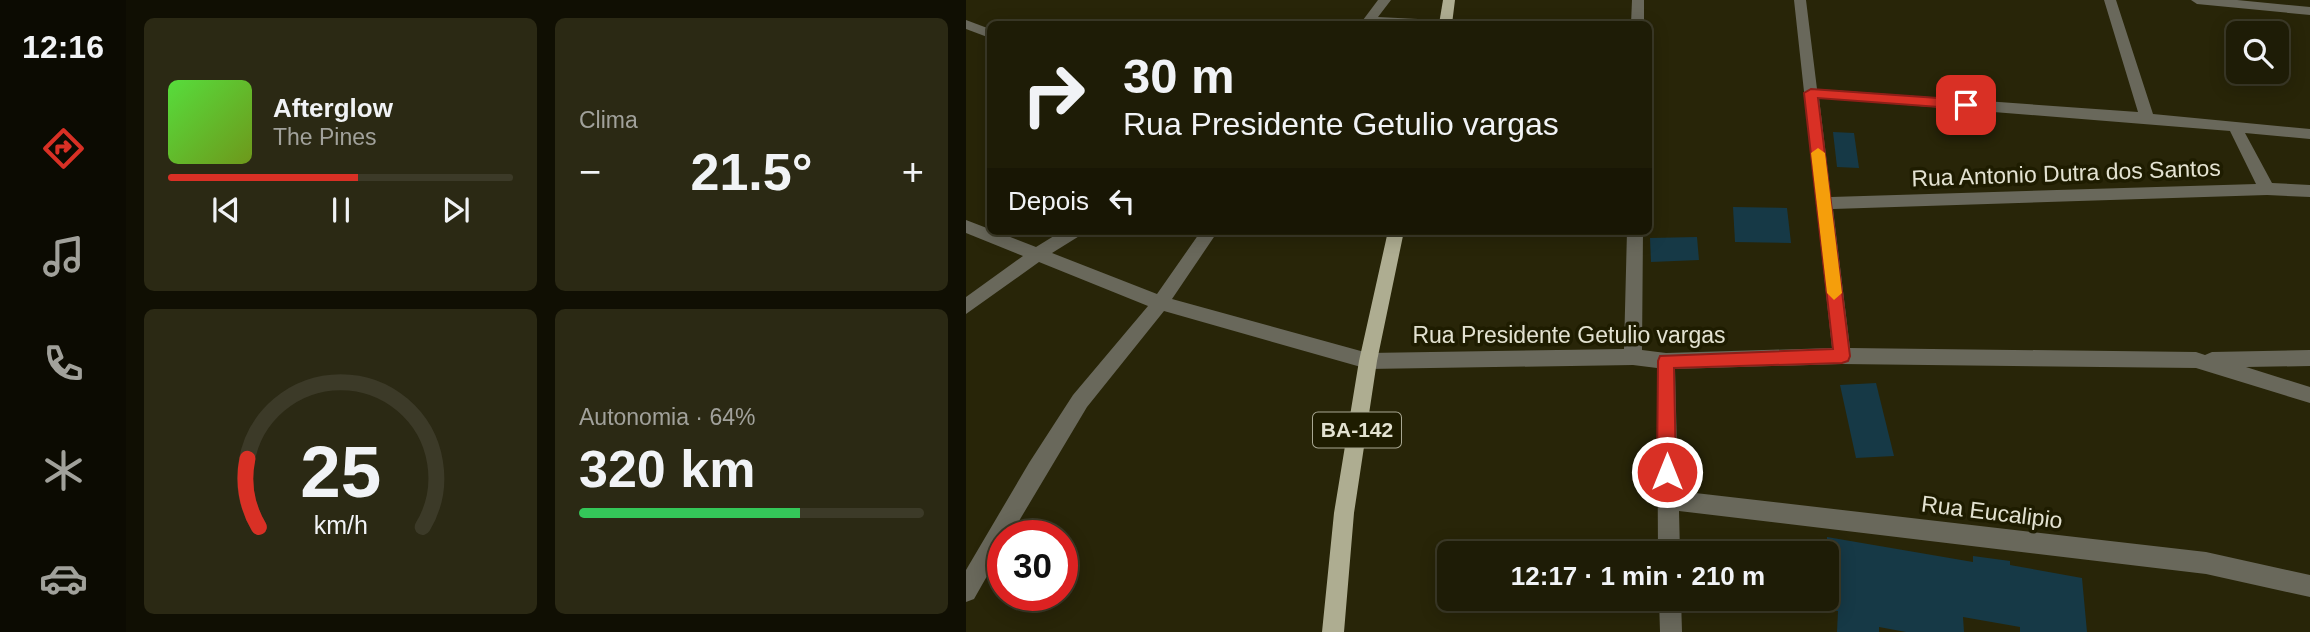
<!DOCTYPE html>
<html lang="pt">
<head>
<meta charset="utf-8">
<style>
  :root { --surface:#1e1c06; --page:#2b2914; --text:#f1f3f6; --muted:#a1a19b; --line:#3c3a28; --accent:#d93025 }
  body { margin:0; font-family:Arial,sans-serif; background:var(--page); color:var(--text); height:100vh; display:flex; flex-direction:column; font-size:26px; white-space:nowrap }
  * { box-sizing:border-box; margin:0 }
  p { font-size:23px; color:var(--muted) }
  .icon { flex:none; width:38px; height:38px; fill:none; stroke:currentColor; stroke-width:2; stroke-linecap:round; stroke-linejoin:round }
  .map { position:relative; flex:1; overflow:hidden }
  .drawer { display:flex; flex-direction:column; gap:18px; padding:18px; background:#100f03; width:840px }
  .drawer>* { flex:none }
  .guide { position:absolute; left:21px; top:21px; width:665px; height:214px; border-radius:10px; box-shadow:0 4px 18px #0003,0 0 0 2px var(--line); background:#1e1c06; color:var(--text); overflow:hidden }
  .controls { position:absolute; left:1260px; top:21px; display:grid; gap:14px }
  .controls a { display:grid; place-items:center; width:63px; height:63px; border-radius:10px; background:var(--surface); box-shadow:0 4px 18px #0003,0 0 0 2px var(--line); font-size:35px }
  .speed { position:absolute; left:21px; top:520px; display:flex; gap:14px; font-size:35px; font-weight:700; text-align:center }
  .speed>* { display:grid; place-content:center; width:91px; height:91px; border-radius:50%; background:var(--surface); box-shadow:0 4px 18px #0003,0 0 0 2px var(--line); line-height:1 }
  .speed .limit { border:10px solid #d22; background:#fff; color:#111 }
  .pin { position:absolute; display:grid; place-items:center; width:60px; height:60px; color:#fff; margin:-30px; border-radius:14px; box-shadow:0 4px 10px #0006 }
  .me { position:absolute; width:77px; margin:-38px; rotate:0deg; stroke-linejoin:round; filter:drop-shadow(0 0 5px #0008) }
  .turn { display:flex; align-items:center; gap:24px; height:147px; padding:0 21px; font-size:32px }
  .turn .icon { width:91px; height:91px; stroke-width:2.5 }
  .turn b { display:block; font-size:49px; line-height:60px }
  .then { display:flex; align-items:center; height:66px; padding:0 21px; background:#0003; gap:14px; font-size:26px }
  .big { font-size:52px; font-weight:700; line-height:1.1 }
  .drawer .card { flex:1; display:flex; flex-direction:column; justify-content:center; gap:10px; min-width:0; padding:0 24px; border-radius:10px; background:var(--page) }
  .drawer .dial { align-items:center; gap:0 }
  .dial svg { height:182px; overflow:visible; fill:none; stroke:var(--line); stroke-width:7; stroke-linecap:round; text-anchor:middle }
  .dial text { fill:var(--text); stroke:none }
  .song { display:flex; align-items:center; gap:21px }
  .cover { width:84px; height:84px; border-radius:10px; background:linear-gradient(135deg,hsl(110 70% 55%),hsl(80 70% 35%)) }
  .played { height:7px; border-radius:4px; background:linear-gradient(90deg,var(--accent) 55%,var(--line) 55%) }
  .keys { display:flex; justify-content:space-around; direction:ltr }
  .heat { display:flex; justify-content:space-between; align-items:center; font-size:38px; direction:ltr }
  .charge { height:10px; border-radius:5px; background:linear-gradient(90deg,#34c759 64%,var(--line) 0) }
  .drawer .tiles { flex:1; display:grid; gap:18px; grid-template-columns:repeat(2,1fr) }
  .trip { position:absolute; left:471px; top:541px; width:402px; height:70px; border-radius:10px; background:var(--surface); box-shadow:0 4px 18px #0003,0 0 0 2px var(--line); font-weight:700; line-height:70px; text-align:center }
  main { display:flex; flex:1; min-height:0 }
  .dock { display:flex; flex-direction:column; width:126px; justify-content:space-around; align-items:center; background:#0c0b02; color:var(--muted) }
  .dock .icon { width:49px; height:49px }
  .dock .selected { color:var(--accent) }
  .dock b { font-size:32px; color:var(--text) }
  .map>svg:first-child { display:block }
  .building { fill:#163946 }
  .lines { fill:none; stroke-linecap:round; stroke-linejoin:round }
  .minor { fill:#69685b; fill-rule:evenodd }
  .major { fill:#aead91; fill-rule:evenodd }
  .route { fill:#d93025; stroke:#8d1f18; stroke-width:2 }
  .slow { fill:#f59e0b }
  .labels { text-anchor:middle; stroke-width:7; stroke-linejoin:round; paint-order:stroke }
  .shield { fill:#1e1c00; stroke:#a8a792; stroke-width:2 }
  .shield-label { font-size:21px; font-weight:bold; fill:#e3e2d1 }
  .street-label { font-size:23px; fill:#e3e2d1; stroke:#1e1c00 }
</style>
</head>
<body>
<main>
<nav class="dock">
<b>12:16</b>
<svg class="icon selected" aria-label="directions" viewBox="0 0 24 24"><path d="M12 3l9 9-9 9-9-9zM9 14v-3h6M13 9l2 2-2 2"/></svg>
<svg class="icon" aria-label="music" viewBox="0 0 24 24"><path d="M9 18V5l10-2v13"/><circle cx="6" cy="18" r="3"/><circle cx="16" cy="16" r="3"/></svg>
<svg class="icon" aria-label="phone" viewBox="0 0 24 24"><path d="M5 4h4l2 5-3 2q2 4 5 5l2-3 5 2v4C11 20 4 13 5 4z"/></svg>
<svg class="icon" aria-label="climate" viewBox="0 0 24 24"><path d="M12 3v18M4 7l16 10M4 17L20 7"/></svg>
<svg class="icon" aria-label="car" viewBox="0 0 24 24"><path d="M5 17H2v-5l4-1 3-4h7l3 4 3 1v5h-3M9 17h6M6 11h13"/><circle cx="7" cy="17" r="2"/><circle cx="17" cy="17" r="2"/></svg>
</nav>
<section class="drawer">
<div class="tiles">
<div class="card">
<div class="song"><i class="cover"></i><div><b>Afterglow</b><p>The Pines</p></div></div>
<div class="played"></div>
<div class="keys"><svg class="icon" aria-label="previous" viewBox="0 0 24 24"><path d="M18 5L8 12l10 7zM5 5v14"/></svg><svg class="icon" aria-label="pause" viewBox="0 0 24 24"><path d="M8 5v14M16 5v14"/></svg><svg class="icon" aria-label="next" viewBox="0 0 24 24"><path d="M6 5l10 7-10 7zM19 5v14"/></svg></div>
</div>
<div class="card"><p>Clima</p>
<div class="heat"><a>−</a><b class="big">21.5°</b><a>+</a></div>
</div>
<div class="card dial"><svg viewBox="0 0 100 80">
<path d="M14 69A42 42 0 1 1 86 69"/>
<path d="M14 69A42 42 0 0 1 9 39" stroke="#d93025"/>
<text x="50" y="56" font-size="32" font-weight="700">25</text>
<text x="50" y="72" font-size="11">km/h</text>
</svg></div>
<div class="card"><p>Autonomia · 64%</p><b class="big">320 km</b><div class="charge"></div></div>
</div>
</section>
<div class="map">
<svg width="1344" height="632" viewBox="0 0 1344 632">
  <rect width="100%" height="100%" fill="#282508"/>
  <!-- building -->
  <g class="building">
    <path d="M867,132l21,1 5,35 -22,-1z"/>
    <path d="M767,207l54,1 4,35 -56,-1z"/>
    <path d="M731,237l2,23 -48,2 -1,-24z"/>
    <path d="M910,383l18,73 -38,2 -16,-73z"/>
    <path d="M861,537l146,25v-6l37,5v4l72,13 5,54h-67v-5l-57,-10 1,15h-58l-27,-5v5h-42l1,-21 -11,-1z"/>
  </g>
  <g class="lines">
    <!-- minor -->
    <g class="minor">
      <path d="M412,0h13l-13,17 60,3 7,4h-85z"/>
      <path d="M666,0h12v24h-13z"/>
      <path d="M828,0h12l11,89 321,23 -34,-112h12l37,114 157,15v10l-65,-6 27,50 38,2v12l-43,-2 -434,14 17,139 346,4 9,3 7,-3 98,-2v16l-64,1 64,20v16l-114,-35 -354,-4 -167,5 3,122 528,61 104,23v22l-104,-23 -527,-63 1,42h-22l-1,-185 -24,-3 -265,4 -204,-58 -77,96 -77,129h-7v12l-29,51 -8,3v-32l63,-107 44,-68 75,-89 -109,-44 -73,52v-17l57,-41 -57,-23v-13l70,27 26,-16h21l-2,4 -29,18 105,41 44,-63h17l-46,68 196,54 256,-4 3,-118h16l-1,119 24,3 166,-5zM853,98l411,33 26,53 -425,13z"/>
      <path d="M1225,0h46l73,7v8l-113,-11z"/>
      <path d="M0,20l24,9v9l-24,-9z"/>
      <path d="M693,598h22l1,34h-22z"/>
    </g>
    <!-- major -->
    <g class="major">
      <path d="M477,0h12l-3,24h-13z"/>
      <path d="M422,231h16l-27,130 -23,152 -10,119h-22l12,-119 25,-152z"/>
    </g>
  </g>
  <!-- route -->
  <path class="route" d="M845,89l155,11 7,5 -7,4 -148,-11 32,258 -2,5 -6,2 -168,5 2,104 -3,6 -6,3 -7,-3 -3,-6 1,-111 2,-5 173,-7 -29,-256z"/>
  <!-- slow -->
  <path class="slow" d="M852,148l7,5 17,140 -8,7 -7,-7 -16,-140z"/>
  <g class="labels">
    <!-- shield labels -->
    <rect class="shield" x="347" y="412.5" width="88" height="35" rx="5"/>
    <g class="shield-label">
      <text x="391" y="437">BA-142</text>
    </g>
    <!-- street labels -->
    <g class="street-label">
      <text transform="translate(1100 173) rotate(-2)" y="8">Rua Antonio Dutra dos Santos</text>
      <text x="603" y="343">Rua Presidente Getulio vargas</text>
      <text transform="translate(1026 512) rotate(7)" y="8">Rua Eucalipio</text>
    </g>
  </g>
</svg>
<div class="controls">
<a><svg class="icon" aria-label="search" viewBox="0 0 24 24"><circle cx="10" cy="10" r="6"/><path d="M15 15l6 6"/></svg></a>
</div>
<div class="speed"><div class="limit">30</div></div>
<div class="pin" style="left:1000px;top:105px;background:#d93025"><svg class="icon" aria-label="arrive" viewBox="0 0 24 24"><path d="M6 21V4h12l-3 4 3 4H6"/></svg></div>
<svg class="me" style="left:701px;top:472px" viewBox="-20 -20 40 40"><circle r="17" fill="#d93025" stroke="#fff" stroke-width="3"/><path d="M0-11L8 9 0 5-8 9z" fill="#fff"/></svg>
<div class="trip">12:17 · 1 min · 210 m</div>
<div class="guide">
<div class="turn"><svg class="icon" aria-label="right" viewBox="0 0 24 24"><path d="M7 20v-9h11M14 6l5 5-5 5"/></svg><div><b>30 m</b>Rua Presidente Getulio vargas</div></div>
<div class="then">Depois<svg class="icon" aria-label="left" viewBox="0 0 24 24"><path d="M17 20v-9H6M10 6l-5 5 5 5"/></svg></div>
</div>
</div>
</main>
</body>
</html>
